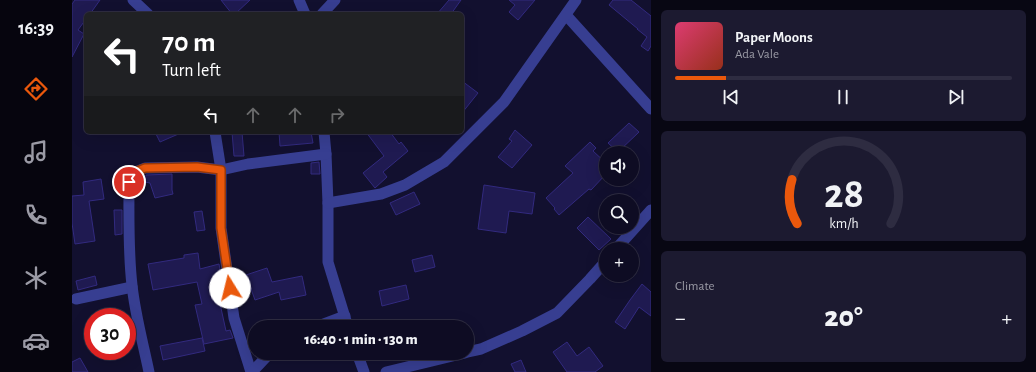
<!DOCTYPE html>
<html lang="en">
<head>
<meta charset="utf-8">
<style>
  :root { --surface:#0e0c23; --page:#1c1a30; --text:#f1f3f6; --muted:#9b9ba6; --line:#2e2c41; --accent:#ea580c }
  body { margin:0; font-family:"Alegreya Sans",sans-serif; background:var(--page); color:var(--text); height:100vh; display:flex; flex-direction:column; font-size:15px; white-space:nowrap }
  * { box-sizing:border-box; margin:0 }
  p { font-size:13px; color:var(--muted) }
  .icon { flex:none; width:22px; height:22px; fill:none; stroke:currentColor; stroke-width:2; stroke-linecap:round; stroke-linejoin:round }
  .map { position:relative; flex:1; overflow:hidden }
  .drawer { display:flex; flex-direction:column; gap:10px; padding:10px; background:#080713; width:385px }
  .drawer>* { flex:none }
  .guide { position:absolute; left:12px; top:12px; width:380px; height:122px; border-radius:6px; box-shadow:0 4px 16px #0002,0 0 0 1px var(--line); background:#202124; color:#fff; overflow:hidden }
  .tools { position:absolute; left:527px; top:146px; display:grid; gap:8px }
  .tools a { display:grid; place-items:center; width:40px; height:40px; border-radius:50%; background:var(--surface); box-shadow:0 4px 16px #0002,0 0 0 1px var(--line); font-size:20px }
  .speed { position:absolute; left:12px; top:308px; display:flex; gap:8px; font-size:20px; font-weight:700; text-align:center }
  .speed>* { display:grid; place-content:center; width:52px; height:52px; border-radius:50%; background:var(--surface); box-shadow:0 4px 16px #0002,0 0 0 1px var(--line); line-height:1 }
  .speed .limit { border:6px solid #d22; background:#fff; color:#111 }
  .pin { position:absolute; display:grid; place-items:center; width:34px; height:34px; color:#fff; margin:-17px; border:2px solid #fff; border-radius:50%; box-shadow:0 1px 4px #0007 }
  .me { position:absolute; width:44px; margin:-22px; rotate:351deg; stroke-linejoin:round; filter:drop-shadow(0 0 3px #0008) }
  .turn { display:flex; align-items:center; gap:14px; height:84px; padding:0 12px; font-size:18px }
  .turn .icon { width:52px; height:52px; stroke-width:2.5 }
  .turn b { display:block; font-size:28px; line-height:34px }
  .lanes { display:flex; align-items:center; height:38px; padding:0 12px; background:#0003; justify-content:center; gap:20px; direction:ltr }
  .lanes .off { opacity:.35 }
  .big { font-size:30px; font-weight:800; line-height:1.1 }
  .drawer .card { flex:1; display:flex; flex-direction:column; justify-content:center; gap:6px; min-width:0; padding:0 14px; border-radius:6px; background:var(--page) }
  .drawer .dial { align-items:center; gap:0 }
  .dial svg { height:104px; overflow:visible; fill:none; stroke:var(--line); stroke-width:7; stroke-linecap:round; text-anchor:middle }
  .dial text { fill:var(--text); stroke:none }
  .song { display:flex; align-items:center; gap:12px }
  .cover { width:48px; height:48px; border-radius:6px; background:linear-gradient(135deg,hsl(340 70% 55%),hsl(10 70% 35%)) }
  .played { height:4px; border-radius:2px; background:linear-gradient(90deg,var(--accent) 15%,var(--line) 15%) }
  .keys { display:flex; justify-content:space-around; direction:ltr }
  .heat { display:flex; justify-content:space-between; align-items:center; font-size:22px; direction:ltr }
  .trip { position:absolute; left:176px; top:320px; width:226px; height:40px; border-radius:20px; background:var(--surface); box-shadow:0 4px 16px #0002,0 0 0 1px var(--line); font-weight:800; line-height:40px; text-align:center }
  main { display:flex; flex:1; min-height:0 }
  .tab-bar { display:flex; flex-direction:column; width:72px; justify-content:space-around; align-items:center; background:#06050e; color:var(--muted) }
  .tab-bar .icon { width:28px; height:28px }
  .tab-bar .active { color:var(--accent) }
  .tab-bar b { font-size:18px; color:var(--text) }
  .map>svg:first-child { display:block }
  .building { fill:#1f1a51; stroke:#322a7f }
  .lines { fill:none; stroke-linecap:round; stroke-linejoin:round }
  .minor { stroke:#373e91; stroke-width:11 }
  .route-casing { stroke:#983908; stroke-width:10 }
  .route { stroke:#ea580c; stroke-width:7 }
</style>
</head>
<body>
<main>
<nav class="tab-bar">
<b>16:39</b>
<svg class="icon active" aria-label="directions" viewBox="0 0 24 24"><path d="M12 3l9 9-9 9-9-9zM9 14v-3h6M13 9l2 2-2 2"/></svg>
<svg class="icon" aria-label="music" viewBox="0 0 24 24"><path d="M9 18V5l10-2v13"/><circle cx="6" cy="18" r="3"/><circle cx="16" cy="16" r="3"/></svg>
<svg class="icon" aria-label="phone" viewBox="0 0 24 24"><path d="M5 4h4l2 5-3 2q2 4 5 5l2-3 5 2v4C11 20 4 13 5 4z"/></svg>
<svg class="icon" aria-label="climate" viewBox="0 0 24 24"><path d="M12 3v18M4 7l16 10M4 17L20 7"/></svg>
<svg class="icon" aria-label="car" viewBox="0 0 24 24"><path d="M5 17H2v-5l4-1 3-4h7l3 4 3 1v5h-3M9 17h6M6 11h13"/><circle cx="7" cy="17" r="2"/><circle cx="17" cy="17" r="2"/></svg>
</nav>
<div class="map">
<svg width="579" height="372" viewBox="0 0 579 372">
  <rect width="100%" height="100%" fill="#12102f"/>
  <!-- building -->
  <g class="building">
    <path d="M3,0h25l-10,14h-4v5l-8,11 6,4 -12,23v-53z"/>
    <path d="M149,0h29l-15,14h-3z"/>
    <path d="M377,0h12l-10,14h-14z"/>
    <path d="M437,0h26l-17,20 -9,-8 6,-7z"/>
    <path d="M541,0h18l20,16v30l-3,5 -7,-5 6,-9 -10,-8h1l-29,-24z"/>
    <path d="M390,81l16,12 -16,20z"/>
    <path d="M557,123l10,9 -21,20 -10,-9z"/>
    <path d="M443,130l17,15 -20,23 -14,-11 14,-16 -3,-2z"/>
    <path d="M83,132h28l-23,10z"/>
    <path d="M160,132h10l2,24h-10z"/>
    <path d="M207,132h32l2,11 -33,3z"/>
    <path d="M294,132h24l9,12 2,-2 7,9 -25,21 4,5 -12,11 -12,-15 21,-17z"/>
    <path d="M518,142l6,6 -3,3 13,12v11l-15,16 -2,-1 -30,26 -5,-6 1,-1 -9,-10 27,-25 -8,-7z"/>
    <path d="M247,162l1,12h-9v-11z"/>
    <path d="M100,174v16l1,4 -18,4 -5,-15 -5,-1 1,-7z"/>
    <path d="M29,179l3,20 -15,2 6,40 -20,3 -3,-21v-27l12,-1 -1,-13z"/>
    <path d="M412,185l51,8 -3,21 -23,-3 -3,22 -28,-4z"/>
    <path d="M342,192l6,12 -24,11 -6,-12z"/>
    <path d="M42,210h8v24l-7,1z"/>
    <path d="M130,211l3,19 -8,1 -3,-19z"/>
    <path d="M516,217l23,22 -12,11 -22,-22z"/>
    <path d="M126,253l2,16 19,-5 4,24 -6,2 9,41 4,-1 3,8 -29,6 -9,-39 7,-1 -5,-22 -44,8 -5,-26 36,-6v-3z"/>
    <path d="M360,255l3,12 -20,5 -3,-12z"/>
    <path d="M195,268l5,14 30,-6 4,19 -25,5 -2,-8 -24,8 -9,-25z"/>
    <path d="M23,276l2,9 -19,5 -2,-9z"/>
    <path d="M570,284l9,8v24l-12,-9 -14,22 -10,-7 15,-22z"/>
    <path d="M334,285l3,14 -27,7 -3,-15z"/>
    <path d="M130,338l3,13 -42,9 -3,-14z"/>
    <path d="M495,342l10,14 12,-9 14,19 -8,6h-28l-14,-20z"/>
    <path d="M8,358l8,14h-16v-10z"/>
    <path d="M449,360l5,12h-11l-4,-8z"/>
  </g>
  <g class="lines">
    <!-- minor -->
    <g class="minor">
      <path d="M61,0l15,14"/>
      <path d="M227,0l6,14"/>
      <path d="M250,14l13,-14"/>
      <path d="M494,15l85,94"/>
      <path d="M143,132l6,38v58l13,90 17,54"/>
      <path d="M252,132l2,22 2,49v59l20,65"/>
      <path d="M256,203l53,-9 24,-9 39,-23 60,-60 72,-102"/>
      <path d="M544,249l35,-39"/>
      <path d="M4,299l56,-12"/>
      <path d="M244,327l29,-11"/>
      <path d="M395,352l14,-3 41,-18 35,-18 33,-34 16,-18"/>
      <path d="M285,353l7,19"/>
      <path d="M77,372c-6,-29 -14,-58 -17,-87 -4,-34 -3,-69 -3,-103l6,-10 10,-4 52,-1 24,3 27,-6 78,-10"/>
      <path d="M180,372l18,-19"/>
      <path d="M314,372l79,-19"/>
    </g>
  </g>
  <g class="lines">
    <defs>
      <path id="route" d="M57,182l6,-10 10,-4 52,-1 24,3v58l9,60"/>
    </defs>
    <!-- route casing -->
    <use href="#route" class="route-casing"/>
    <!-- route -->
    <use href="#route" class="route"/>
  </g>
</svg>
<div class="tools">
<a><svg class="icon" aria-label="sound" viewBox="0 0 24 24"><path d="M4 9h4l5-4v14l-5-4H4zM17 9q2 3 0 6"/></svg></a>
<a><svg class="icon" aria-label="search" viewBox="0 0 24 24"><circle cx="10" cy="10" r="6"/><path d="M15 15l6 6"/></svg></a>
<a>+</a>
</div>
<div class="speed"><div class="limit">30</div></div>
<div class="pin" style="left:57px;top:182px;background:#d93025"><svg class="icon" aria-label="arrive" viewBox="0 0 24 24"><path d="M6 21V4h12l-3 4 3 4H6"/></svg></div>
<svg class="me" style="left:158px;top:288px" viewBox="-20 -20 40 40"><circle r="19" fill="#fff"/><path d="M0-13L10 11 0 6-10 11z" fill="#ea580c"/></svg>
<div class="trip">16:40 · 1 min · 130 m</div>
<div class="guide">
<div class="turn"><svg class="icon" aria-label="left" viewBox="0 0 24 24"><path d="M17 20v-9H6M10 6l-5 5 5 5"/></svg><div><b>70 m</b>Turn left</div></div>
<div class="lanes"><svg class="icon" aria-label="left" viewBox="0 0 24 24"><path d="M17 20v-9H6M10 6l-5 5 5 5"/></svg><svg class="icon off" aria-label="ahead" viewBox="0 0 24 24"><path d="M12 20V5M6 11l6-6 6 6"/></svg><svg class="icon off" aria-label="ahead" viewBox="0 0 24 24"><path d="M12 20V5M6 11l6-6 6 6"/></svg><svg class="icon off" aria-label="right" viewBox="0 0 24 24"><path d="M7 20v-9h11M14 6l5 5-5 5"/></svg></div>
</div>
</div>
<section class="drawer">
<div class="card">
<div class="song"><i class="cover"></i><div><b>Paper Moons</b><p>Ada Vale</p></div></div>
<div class="played"></div>
<div class="keys"><svg class="icon" aria-label="previous" viewBox="0 0 24 24"><path d="M18 5L8 12l10 7zM5 5v14"/></svg><svg class="icon" aria-label="pause" viewBox="0 0 24 24"><path d="M8 5v14M16 5v14"/></svg><svg class="icon" aria-label="next" viewBox="0 0 24 24"><path d="M6 5l10 7-10 7zM19 5v14"/></svg></div>
</div>
<div class="card dial"><svg viewBox="0 0 100 80">
<path d="M14 69A42 42 0 1 1 86 69"/>
<path d="M14 69A42 42 0 0 1 10 35" stroke="#ea580c"/>
<text x="50" y="56" font-size="32" font-weight="700">28</text>
<text x="50" y="72" font-size="11">km/h</text>
</svg></div>
<div class="card"><p>Climate</p>
<div class="heat"><a>−</a><b class="big">20°</b><a>+</a></div>
</div>
</section>
</main>
</body>
</html>
